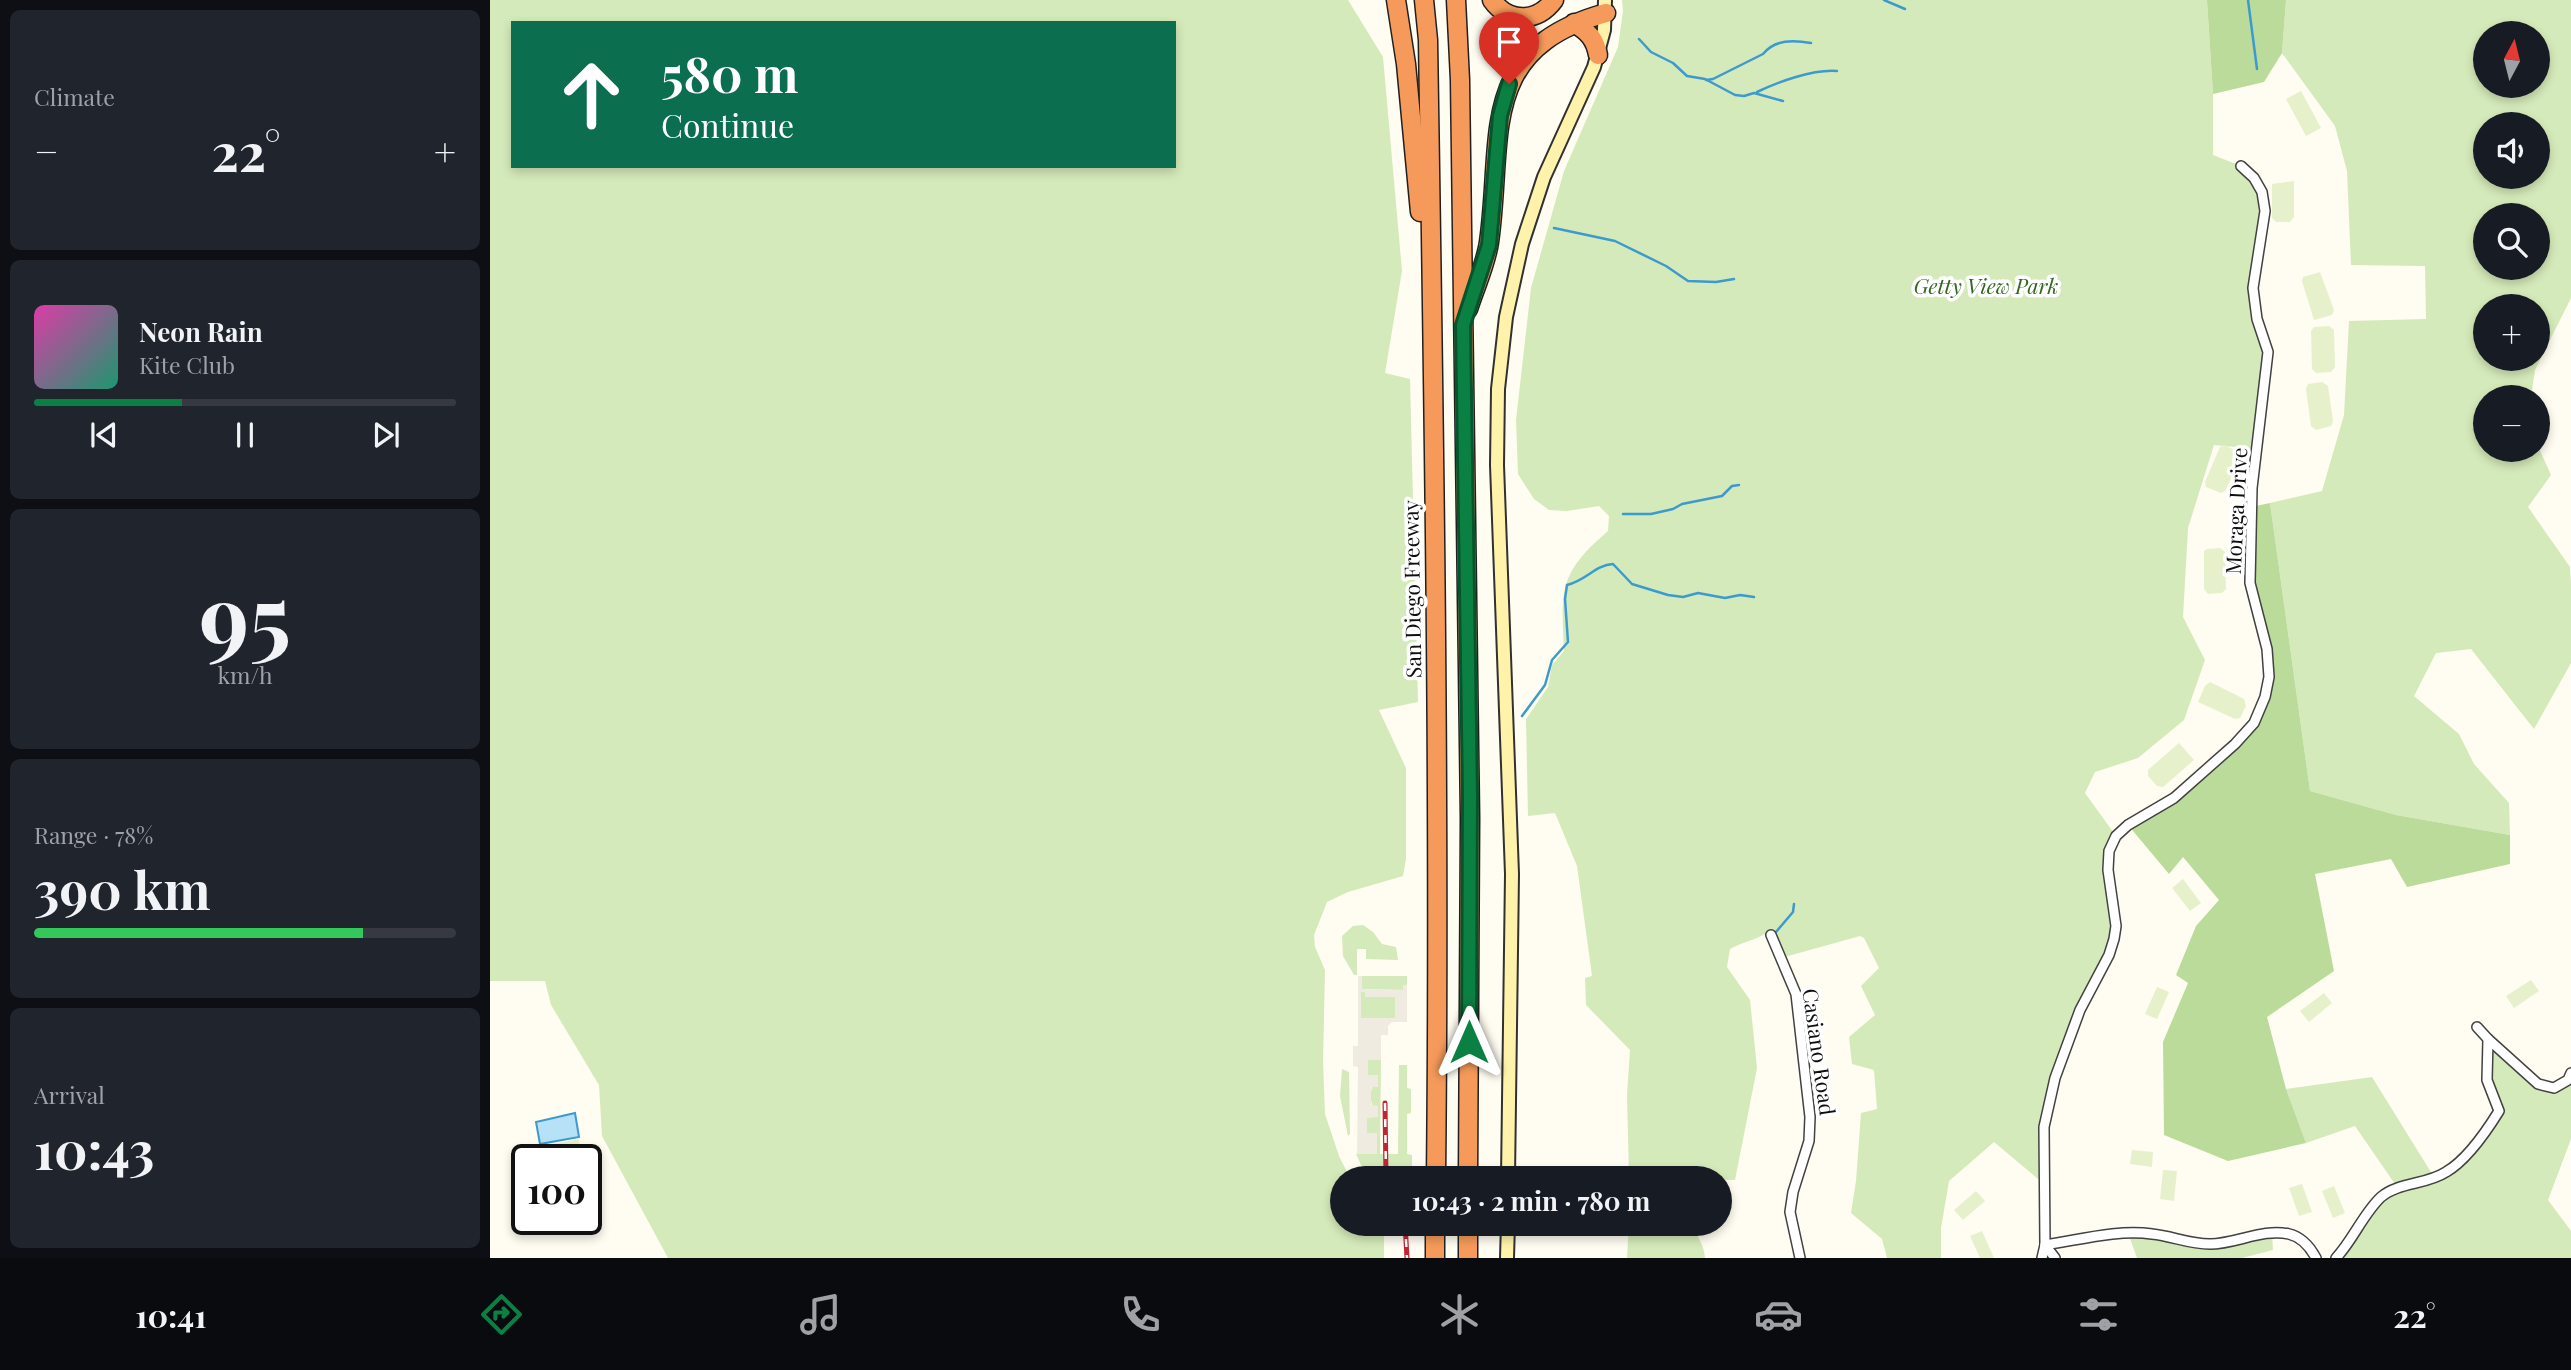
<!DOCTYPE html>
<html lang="en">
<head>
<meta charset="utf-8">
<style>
  :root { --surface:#171b24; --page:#20242c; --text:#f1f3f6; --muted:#9ea1a6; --line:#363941; --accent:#0b8043 }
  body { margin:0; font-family:"Playfair Display",serif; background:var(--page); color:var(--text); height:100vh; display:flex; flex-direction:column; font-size:26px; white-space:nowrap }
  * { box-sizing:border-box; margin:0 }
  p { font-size:23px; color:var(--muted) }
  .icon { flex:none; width:38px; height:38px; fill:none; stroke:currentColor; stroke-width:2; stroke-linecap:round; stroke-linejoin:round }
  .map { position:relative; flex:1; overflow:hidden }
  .drawer { display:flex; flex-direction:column; gap:10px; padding:10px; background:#0d0f14; width:490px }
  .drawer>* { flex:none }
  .top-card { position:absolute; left:21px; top:21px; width:665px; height:147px; border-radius:0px; box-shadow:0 4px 10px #0003; background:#0b6e4f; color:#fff; overflow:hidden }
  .needle { width:46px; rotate:7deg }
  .controls { position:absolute; left:1983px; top:21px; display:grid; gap:14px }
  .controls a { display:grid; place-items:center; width:77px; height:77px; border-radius:50%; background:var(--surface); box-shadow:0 4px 10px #0003; font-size:35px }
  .speed { position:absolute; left:21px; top:1144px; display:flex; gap:14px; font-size:35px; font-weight:700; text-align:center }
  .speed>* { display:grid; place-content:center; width:91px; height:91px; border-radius:50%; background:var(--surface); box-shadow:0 4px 10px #0003; line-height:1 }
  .speed .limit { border:4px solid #111; border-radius:10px; background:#fff; color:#111 }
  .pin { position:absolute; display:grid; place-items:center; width:60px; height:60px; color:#fff; margin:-72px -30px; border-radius:50% 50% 50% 0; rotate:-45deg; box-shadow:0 0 7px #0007 }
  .pin .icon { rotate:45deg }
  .me { position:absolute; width:77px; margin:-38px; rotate:0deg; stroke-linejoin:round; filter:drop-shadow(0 0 5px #0008) }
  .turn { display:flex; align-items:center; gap:24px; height:147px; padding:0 35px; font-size:32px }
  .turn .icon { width:91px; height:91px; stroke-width:2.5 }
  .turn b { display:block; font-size:49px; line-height:60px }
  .big { font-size:52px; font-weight:700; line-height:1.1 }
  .drawer .widget { flex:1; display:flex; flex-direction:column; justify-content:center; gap:10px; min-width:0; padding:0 24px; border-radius:10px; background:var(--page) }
  .drawer .dial { align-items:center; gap:0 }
  .dial b { font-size:91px; line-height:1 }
  .song { display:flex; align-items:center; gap:21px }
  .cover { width:84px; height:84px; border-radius:10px; background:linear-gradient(135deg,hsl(320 70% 55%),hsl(160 70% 35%)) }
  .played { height:7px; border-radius:4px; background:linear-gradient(90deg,var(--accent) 35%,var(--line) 35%) }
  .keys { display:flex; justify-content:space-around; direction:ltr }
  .heat { display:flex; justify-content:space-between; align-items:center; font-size:38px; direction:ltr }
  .charge { height:10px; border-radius:5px; background:linear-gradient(90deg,#34c759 78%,var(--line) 0) }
  .trip { position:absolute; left:840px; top:1166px; width:402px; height:70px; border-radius:35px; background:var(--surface); box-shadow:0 4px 10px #0003; font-weight:700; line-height:70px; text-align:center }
  .menu { display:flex; height:112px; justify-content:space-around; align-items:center; background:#090b0e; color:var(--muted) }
  .menu .icon { width:49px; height:49px }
  .menu .active { color:var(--accent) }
  .menu b { font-size:32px; color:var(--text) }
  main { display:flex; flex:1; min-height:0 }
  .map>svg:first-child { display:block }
  .green { fill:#d5eaba; fill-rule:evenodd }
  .forest { fill:#badb99 }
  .pitch { fill:#e6f1cc }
  .plaza { fill:#f0ebe0; fill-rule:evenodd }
  .water { fill:#b6e1f7; stroke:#3c9ace; stroke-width:2 }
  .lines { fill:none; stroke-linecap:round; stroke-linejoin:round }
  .stream { stroke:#3c9ace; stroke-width:2.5 }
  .street-casing { stroke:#424242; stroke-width:12 }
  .secondary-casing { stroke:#313131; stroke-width:16 }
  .highway-casing { stroke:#202020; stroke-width:21 }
  .street { stroke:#fff; stroke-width:9 }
  .secondary { stroke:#fff3ac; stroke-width:12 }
  .highway { stroke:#f59a5a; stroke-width:18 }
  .rail-casing { stroke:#c12533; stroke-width:5 }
  .rail { stroke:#fff; stroke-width:2.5; stroke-dasharray:8; stroke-linecap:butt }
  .route-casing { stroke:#07532c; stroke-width:18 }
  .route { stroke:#0b8043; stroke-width:12 }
  .labels { text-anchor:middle; stroke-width:7; stroke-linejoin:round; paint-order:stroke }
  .park-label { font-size:21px; font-style:italic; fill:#31681e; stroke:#fff }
  .street-label { font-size:21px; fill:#0f0f0f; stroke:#fff }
</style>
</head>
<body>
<main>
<section class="drawer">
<div class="widget"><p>Climate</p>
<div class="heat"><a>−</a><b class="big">22°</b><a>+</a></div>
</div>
<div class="widget">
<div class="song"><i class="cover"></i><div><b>Neon Rain</b><p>Kite Club</p></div></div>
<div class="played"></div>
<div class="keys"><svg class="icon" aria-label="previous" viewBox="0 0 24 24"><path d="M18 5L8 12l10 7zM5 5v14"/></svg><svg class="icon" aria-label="pause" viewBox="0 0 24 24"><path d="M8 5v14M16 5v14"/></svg><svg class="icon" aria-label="next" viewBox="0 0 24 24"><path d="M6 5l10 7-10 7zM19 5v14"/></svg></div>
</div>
<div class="widget dial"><b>95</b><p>km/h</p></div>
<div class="widget"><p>Range · 78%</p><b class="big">390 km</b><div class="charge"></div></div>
<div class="widget"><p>Arrival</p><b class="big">10:43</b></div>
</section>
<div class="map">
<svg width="2081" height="1258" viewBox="0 0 2081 1258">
  <rect width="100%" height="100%" fill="#fffcf1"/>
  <!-- green -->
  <g class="green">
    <path d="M0,0h858l35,57 19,214 -17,102 25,6 8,323 -39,8 27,58v91l-3,17 -55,16 -21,10 -13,33 1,12 10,23 -2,92 2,52 14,42 11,22h-8v45h38l4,13v22h-716l-66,-122 -3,-51 -48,-80 -6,-24h-55zM23,23h661v143h-661z"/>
    <path d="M1132,0h585l6,94v61l28,11 13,12 11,33 -12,77 15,64 -11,97 -43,-4 -26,83 -5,89 22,43 -21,60 -46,38 -43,14 -10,21 31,43 -7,15 5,88 -34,71 -36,117v57l-50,-42 -45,39 -8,47v30h-54l-5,-19 -31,-26 5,-32 5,-68 16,-4 -3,-39 -22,-6 -3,-27 26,-22 -14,-29 18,-18 -15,-30 -4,-2 -79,22 -12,-23 -4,-1c-12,7 -23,8 -35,15l-3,18 23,33 7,68 -22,112 -106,-2 -2,-83 3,-45 -44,-45 -1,-27 7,-2 -15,-110 -22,-53 -27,3 -2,-97 22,-32 4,-22 12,-14c-3,-62 -5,-78 44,-120l1,-15 -10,-10 -32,5 -18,-1 -15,-11 -16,-25 -2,-54 15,-132 33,-117 54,-124 5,-36z"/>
    <path d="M1796,0h285v298l-36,72 -4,27h-46v53h53v-4l13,29 -23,32 42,60 1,18v78l-37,66 -63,-80 -35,4 -22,43 45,38 15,30 35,39 1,32 -114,-20 -86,-24 -40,-288 52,-12 22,-76 5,-94 77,-2 -1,-53 -74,-1 -4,-94 -12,-45 -53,-73zM1995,33h53v53h-53zM1995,124h53v53h-53zM1995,215h53v53h-53zM1995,306h53v53h-53z"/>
    <path d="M873,925l10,7 9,12 14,3 2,13 -32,-1v-10h-9v26h-3l-11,-19 -1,-20 11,-10z"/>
    <path d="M872,976h45v9h-4v5l-41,-1z"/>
    <path d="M871,992h4v5h31l-1,21h-34z"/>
    <path d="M1998,1039l50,45 16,4 17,-15v66l-23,61 23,31v27h-235l36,-49 25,-22 -42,-61 -49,17 -20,-54 86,-12 62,100 13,-5 52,-61 -12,-31z"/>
    <path d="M878,1060h13l-1,94h18l1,-89h8v23l4,1v24l-4,1v40l5,1v23h-45l-11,-24h20l-9,-21v-16h11c-10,-15 -9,-27 -1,-42h-9z"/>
    <path d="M852,1069l7,3 1,62 -2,2 -8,-40z"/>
    <path d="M1139,1223h64c3,15 11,19 12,35h-78z"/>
    <path d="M1638,1233l83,11 61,-11 1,17 -31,8h-105z"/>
  </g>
  <!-- forest -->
  <g class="forest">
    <path d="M1717,0h79l-4,53 -18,29 -51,12z"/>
    <path d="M1780,503l40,288 86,24 114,20v29l-103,23 -16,-28 -76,15 19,97 -67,46 19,72 20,54 -78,18 -64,-26 -1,-93 25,-59 -12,-8 20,-49 23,-26 -36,-43 -14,17 -41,-49 46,-27 80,-75 15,-46 -19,-94 1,-76z"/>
  </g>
  <!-- pitch -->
  <g class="pitch">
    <path d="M1811,91l20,37 -15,8 -20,-37z"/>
    <path d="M1804,181v36l-4,5h-14l-4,-4v-34z"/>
    <path d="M1830,272l14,38 -2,5 -18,5 -12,-39 1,-4z"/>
    <path d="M1839,326l5,4 1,37 -4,5 -15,1 -4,-4 -1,-38 3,-4z"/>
    <path d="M1832,382l6,4 5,35 -2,5 -15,4 -5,-4 -5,-37 2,-5z"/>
    <path d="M1734,445l15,7 2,6 -16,33 -4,2 -15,-6 -1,-5 15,-35z"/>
    <path d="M1730,548l5,4 1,37 -4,4 -14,1 -4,-5v-38l3,-2z"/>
    <path d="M1720,682l34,17 2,7 -6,12 -5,1 -37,-17 7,-16z"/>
    <path d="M1689,743l15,17 -31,27 -6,-1 -9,-10v-6z"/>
    <path d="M1693,879l18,24 -11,8 -18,-23z"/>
    <path d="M2041,980l8,11 -25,17 -8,-12z"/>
    <path d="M1667,987l12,5 -12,27 -12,-5z"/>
    <path d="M1834,993l8,10 -23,19 -9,-11z"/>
    <path d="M89,1139l2,21h-47l-2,-12z"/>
    <path d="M1642,1150l21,2 -1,15 -22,-3z"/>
    <path d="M1673,1170l14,1 -3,30 -14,-2z"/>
    <path d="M1812,1184l10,28 -13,4 -10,-28z"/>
    <path d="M1844,1186l11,27 -12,5 -11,-27z"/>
    <path d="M1486,1191l9,10 -22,19 -9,-10z"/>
    <path d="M1492,1231l12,27h-14l-10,-22z"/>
  </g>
  <!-- plaza -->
  <path class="plaza" d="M868,976h4v13l41,1v-5h4v37h-15l-4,4v9h-7v25h-13v15h10v12h-7v18l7,1v11l-11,1v15h10v21h-20l1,-87 -5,-1v-20h5zM871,992h4v5h30v21h-34z"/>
  <!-- water -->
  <path class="water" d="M85,1113l4,24 -39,7 -4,-22z"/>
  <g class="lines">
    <!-- stream -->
    <g class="stream">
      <path d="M1394,0l21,9"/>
      <path d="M1758,0l9,69"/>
      <path d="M1149,39l12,13 22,11 14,13 18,3 30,16 9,1 10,-3 29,8"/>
      <path d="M1216,80l7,-1 50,-25c12,-15 31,-14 48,-11"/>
      <path d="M1267,92c21,-10 56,-23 80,-21"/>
      <path d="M1064,228l61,13 51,25 22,15 28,1 18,-3"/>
      <path d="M1133,514h28l22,-5 9,-5 40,-8 10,-10 7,-1"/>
      <path d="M1032,716l23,-31 7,-25 16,-18 -3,-43 2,-14c20,-5 28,-20 46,-21l19,20 36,11 15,2 15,-4 27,5 15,-3 14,2"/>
      <path d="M1286,932l17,-20 1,-8"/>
    </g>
    <defs>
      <g id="street">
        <path d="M1281,935l25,59 14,123 -1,24 -16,51 -3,20 10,46"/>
        <path d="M1998,1039l50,45 16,4 14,-8 3,-7"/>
        <path d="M1555,1245c34,-5 73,-16 107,-11 20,2 37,10 58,10 26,0 53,-16 79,-10 13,3 21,13 27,24"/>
        <path d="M1555,1245l10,13"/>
        <path d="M1552,1258l3,-13 -1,-118 11,-49 25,-68 29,-55 5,-16 2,-13 -8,-56 1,-19 7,-15 12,-11 46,-27 61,-54 19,-21 11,-26 4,-20 -2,-28 -17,-66 2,-95 16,-136 -11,-33 -4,-31 12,-77 -3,-19 -8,-14 -13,-12"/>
        <path d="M1846,1258c17,-18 27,-44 45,-61 18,-15 45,-12 65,-25 21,-12 40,-40 53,-61l-12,-31 1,-41 -11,-12"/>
      </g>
      <g id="secondary">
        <path d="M1018,1178l4,-304 -15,-409 1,-76 8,-72 16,-73 22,-67 50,-110 10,-37 1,-30"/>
        <path d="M1017,1258l1,-35"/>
      </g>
      <g id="highway">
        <path d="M906,0l10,64 14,148"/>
        <path d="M934,0l4,40c6,379 12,759 8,1138"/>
        <path d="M966,0l4,80 10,738 -2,360"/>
        <path d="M1002,0c16,23 45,23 62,0"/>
        <path d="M1084,23c14,9 21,15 24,32"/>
        <path d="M978,309c7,-22 18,-45 21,-67 15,-106 -13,-193 117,-229"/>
        <path d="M945,1258v-35"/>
        <path d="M978,1258v-35"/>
      </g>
    </defs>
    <!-- street casing -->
    <use href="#street" class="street-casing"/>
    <!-- secondary casing -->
    <use href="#secondary" class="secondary-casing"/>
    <!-- highway casing -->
    <use href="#highway" class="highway-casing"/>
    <!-- street -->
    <use href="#street" class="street"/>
    <!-- secondary -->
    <use href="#secondary" class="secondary"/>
    <!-- highway -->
    <use href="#highway" class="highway"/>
    <defs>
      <g id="rail">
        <path d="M895,1103l1,75"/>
        <path d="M915,1223l2,35"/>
      </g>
    </defs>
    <!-- rail casing -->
    <use href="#rail" class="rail-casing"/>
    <!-- rail -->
    <use href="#rail" class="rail"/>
  </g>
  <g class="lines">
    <defs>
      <path id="route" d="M979,1042l1,-248 -7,-469 26,-80 11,-129 9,-32"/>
    </defs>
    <!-- route casing -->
    <use href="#route" class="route-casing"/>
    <!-- route -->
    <use href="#route" class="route"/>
  </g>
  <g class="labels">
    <!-- park labels -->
    <g class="park-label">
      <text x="1496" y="294">Getty View Park</text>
    </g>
    <!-- street labels -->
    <g class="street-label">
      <text transform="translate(1747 511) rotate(-87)" y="7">Moraga Drive</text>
      <text transform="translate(923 589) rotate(-91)" y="7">San Diego Freeway</text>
      <text transform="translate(1328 1052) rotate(82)" y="7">Casiano Road</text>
    </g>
  </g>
</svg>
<div class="controls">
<a><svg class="needle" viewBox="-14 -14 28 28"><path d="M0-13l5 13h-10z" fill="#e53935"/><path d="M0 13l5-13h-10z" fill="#9ea1a6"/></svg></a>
<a><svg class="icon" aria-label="sound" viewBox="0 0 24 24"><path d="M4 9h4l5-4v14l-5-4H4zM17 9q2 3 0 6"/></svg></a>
<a><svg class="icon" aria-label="search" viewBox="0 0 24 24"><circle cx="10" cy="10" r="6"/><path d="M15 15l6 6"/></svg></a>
<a>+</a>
<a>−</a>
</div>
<div class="speed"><div class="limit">100</div></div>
<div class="pin" style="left:1019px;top:84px;background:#d93025"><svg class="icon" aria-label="arrive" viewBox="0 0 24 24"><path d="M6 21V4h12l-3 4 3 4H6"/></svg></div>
<svg class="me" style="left:979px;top:1042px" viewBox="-20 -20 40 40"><path d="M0-17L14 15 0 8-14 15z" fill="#0b8043" stroke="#fff" stroke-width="4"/></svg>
<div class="trip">10:43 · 2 min · 780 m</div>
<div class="top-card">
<div class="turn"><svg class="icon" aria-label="ahead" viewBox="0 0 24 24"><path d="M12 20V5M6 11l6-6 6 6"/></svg><div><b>580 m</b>Continue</div></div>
</div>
</div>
</main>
<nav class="menu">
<b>10:41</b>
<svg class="icon active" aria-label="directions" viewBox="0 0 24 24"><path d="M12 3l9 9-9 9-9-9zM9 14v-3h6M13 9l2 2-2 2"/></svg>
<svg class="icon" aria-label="music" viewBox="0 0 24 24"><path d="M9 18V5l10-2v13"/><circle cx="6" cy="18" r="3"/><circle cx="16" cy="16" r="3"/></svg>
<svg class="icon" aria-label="phone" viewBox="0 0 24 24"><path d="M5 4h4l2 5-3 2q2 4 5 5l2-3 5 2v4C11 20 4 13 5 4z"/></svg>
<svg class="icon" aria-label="climate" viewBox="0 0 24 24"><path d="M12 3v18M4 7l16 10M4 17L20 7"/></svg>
<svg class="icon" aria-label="car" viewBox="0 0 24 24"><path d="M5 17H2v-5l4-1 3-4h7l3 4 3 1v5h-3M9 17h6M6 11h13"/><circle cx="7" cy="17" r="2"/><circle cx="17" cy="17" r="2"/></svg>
<svg class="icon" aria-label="filters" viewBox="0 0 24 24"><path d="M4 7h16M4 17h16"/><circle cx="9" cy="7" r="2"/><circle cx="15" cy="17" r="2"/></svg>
<b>22°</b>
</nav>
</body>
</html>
